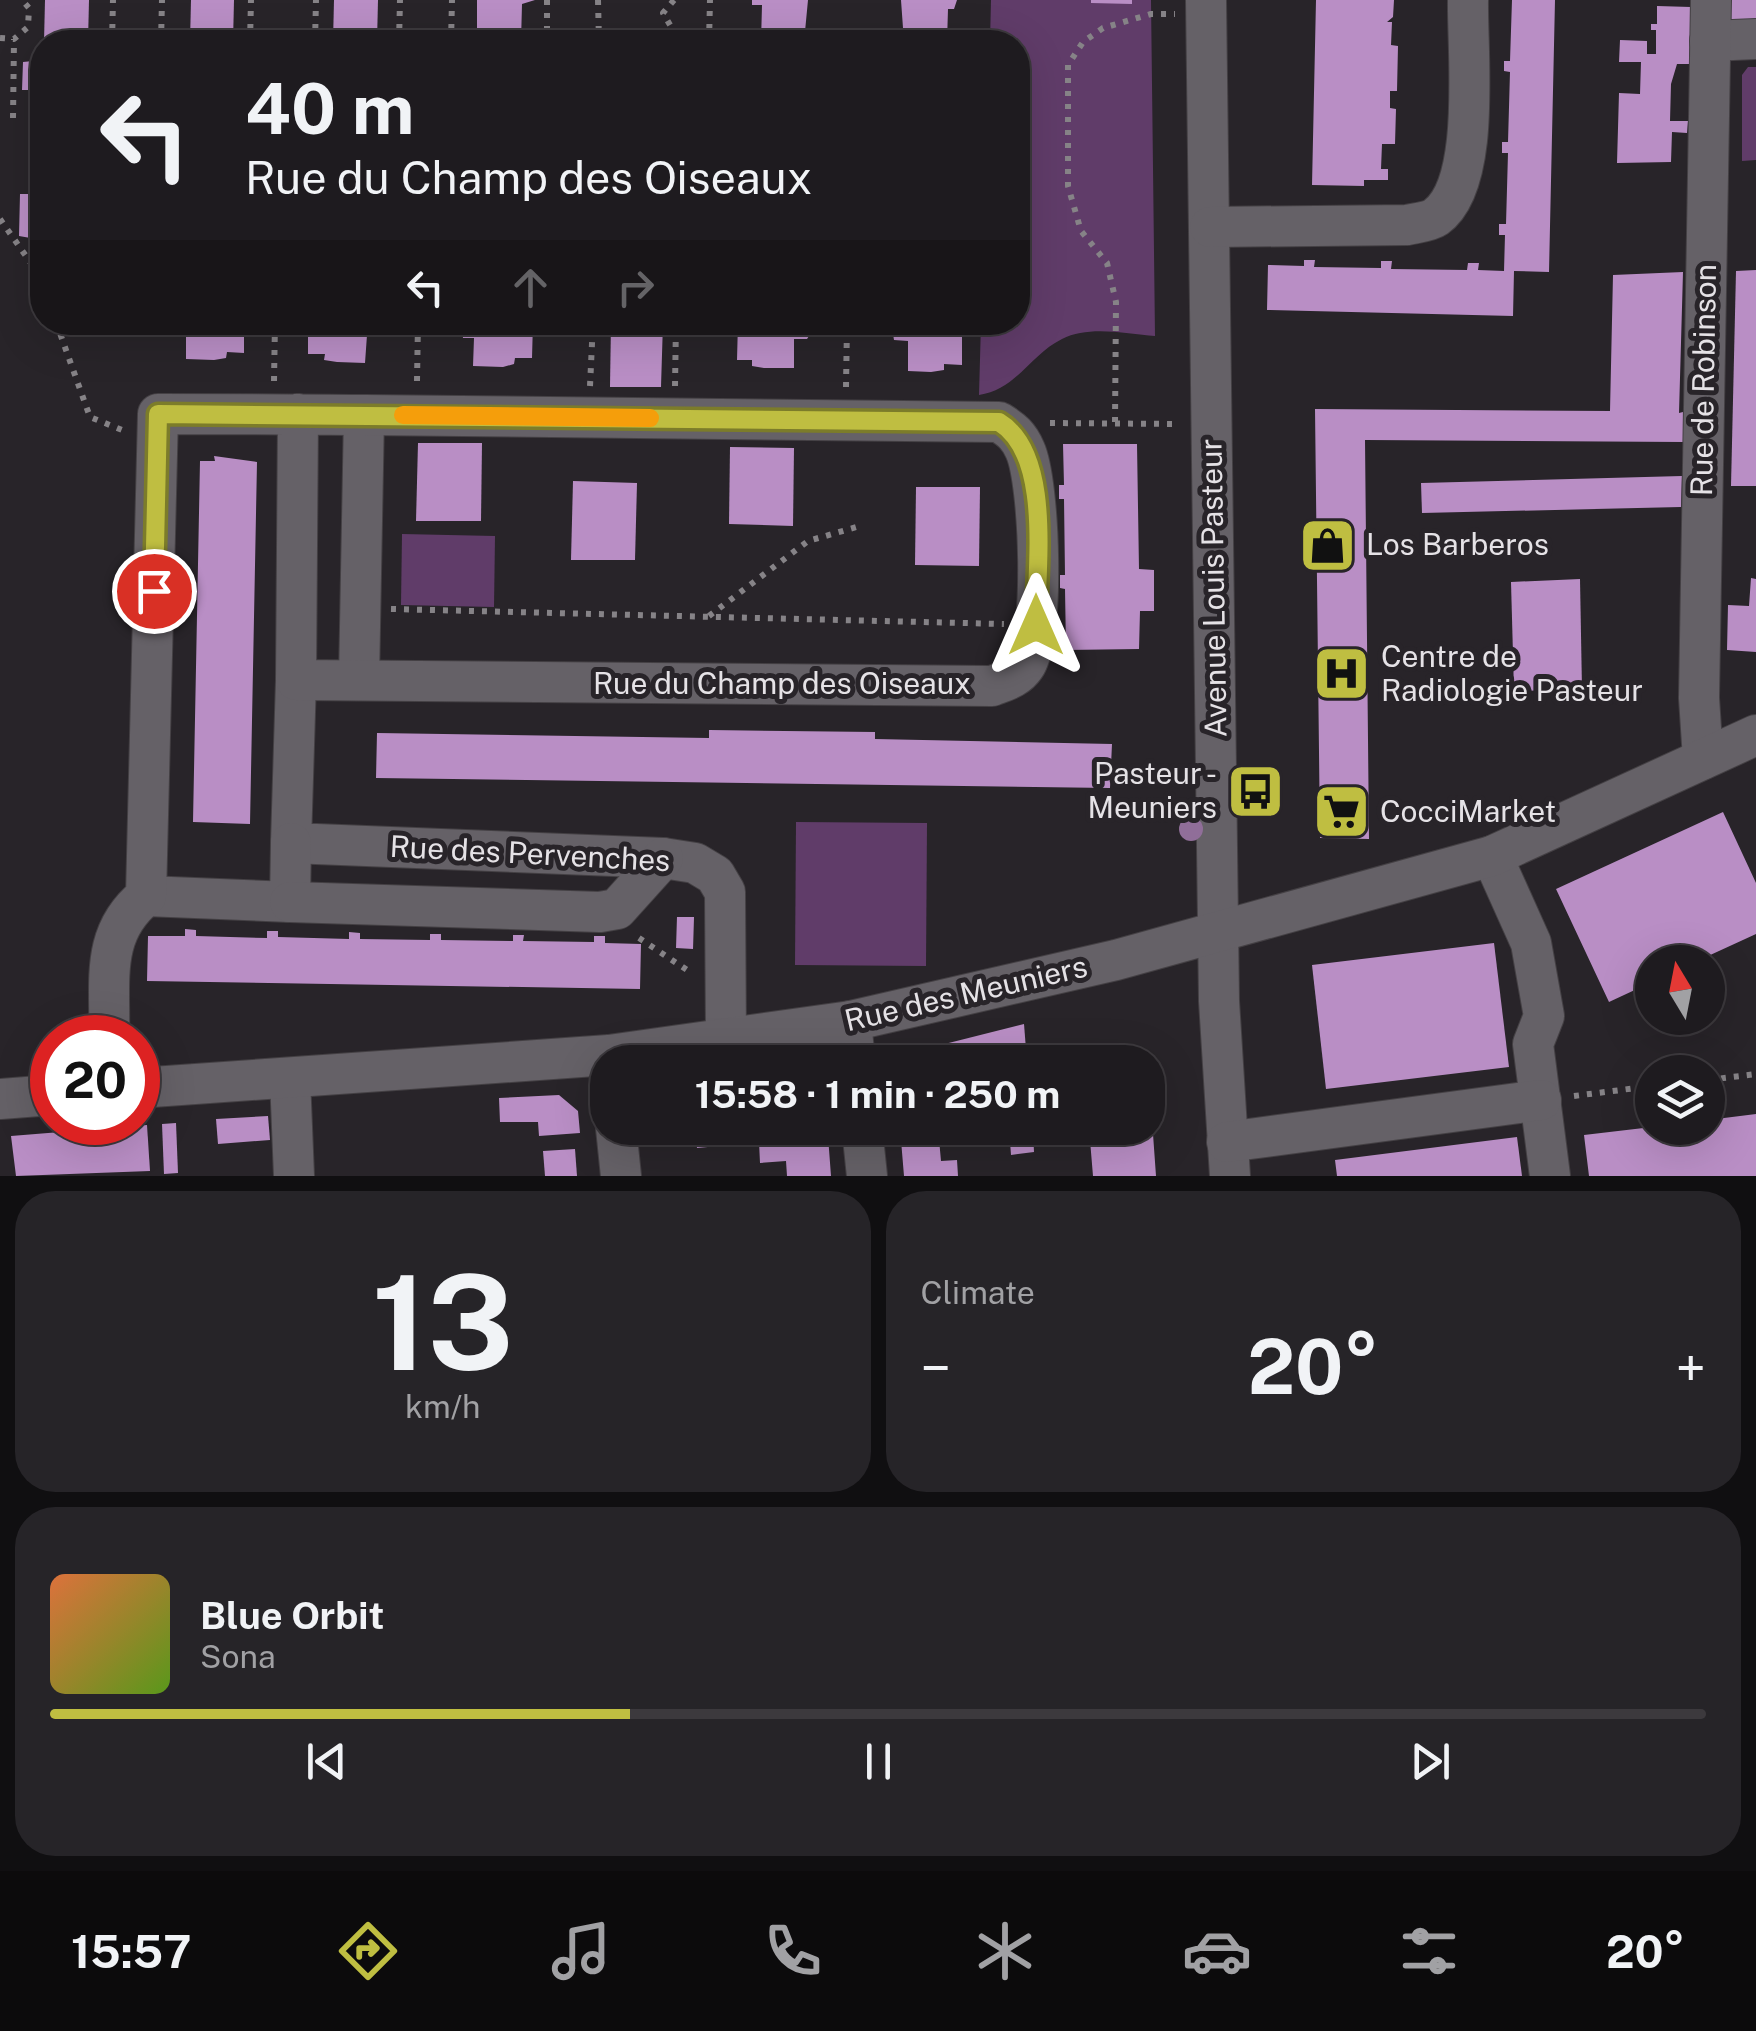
<!DOCTYPE html>
<html lang="en">
<head>
<meta charset="utf-8">
<style>
  :root { --surface:#1e1b1f; --page:#262428; --text:#f1f3f6; --muted:#a1a1a4; --line:#3c393d; --accent:#bfbe41 }
  body { margin:0; font-family:"Public Sans",sans-serif; background:var(--page); color:var(--text); height:100vh; display:flex; flex-direction:column; font-size:38px; white-space:nowrap }
  * { box-sizing:border-box; margin:0 }
  p { font-size:32px; color:var(--muted) }
  .icon { flex:none; width:55px; height:55px; fill:none; stroke:currentColor; stroke-width:2; stroke-linecap:round; stroke-linejoin:round }
  .map { position:relative; height:1176px; overflow:hidden }
  .drawer { display:flex; flex-direction:column; gap:15px; padding:15px; background:#100f11; flex:1 }
  .drawer>* { flex:none }
  .hud { position:absolute; left:30px; top:30px; width:1000px; height:305px; border-radius:40px; box-shadow:0 10px 40px #0002,0 0 0 2px var(--line); background:#1e1b1f; color:var(--text); overflow:hidden }
  .needle { width:65px; rotate:350deg }
  .tools { position:absolute; left:1635px; top:945px; display:grid; gap:20px }
  .tools a { display:grid; place-items:center; width:90px; height:90px; border-radius:50%; background:var(--surface); box-shadow:0 10px 40px #0002,0 0 0 2px var(--line); font-size:50px }
  .speed { position:absolute; left:30px; top:1015px; display:flex; gap:20px; font-size:50px; font-weight:700; text-align:center }
  .speed>* { display:grid; place-content:center; width:130px; height:130px; border-radius:50%; background:var(--surface); box-shadow:0 10px 40px #0002,0 0 0 2px var(--line); line-height:1 }
  .speed .limit { border:15px solid #d22; background:#fff; color:#111 }
  .pin { position:absolute; display:grid; place-items:center; width:85px; height:85px; color:#fff; margin:-42px; border:5px solid #fff; border-radius:50%; box-shadow:0 2px 10px #0007 }
  .me { position:absolute; width:110px; margin:-55px; rotate:0deg; stroke-linejoin:round; filter:drop-shadow(0 0 8px #0008) }
  .turn { display:flex; align-items:center; gap:35px; height:210px; padding:0 50px; font-size:45px }
  .turn .icon { width:130px; height:130px; stroke-width:2.5 }
  .turn b { display:block; font-size:70px; line-height:85px }
  .lanes { display:flex; align-items:center; height:95px; padding:0 50px; background:#0003; justify-content:center; gap:50px; direction:ltr }
  .lanes .off { opacity:.35 }
  .big { font-size:75px; font-weight:700; line-height:1.1 }
  .drawer .tile { flex:1; display:flex; flex-direction:column; justify-content:center; gap:15px; min-width:0; padding:0 35px; border-radius:40px; background:var(--page) }
  .drawer .dial { align-items:center; gap:0 }
  .dial b { font-size:130px; line-height:1 }
  .song { display:flex; align-items:center; gap:30px }
  .cover { width:120px; height:120px; border-radius:15px; background:linear-gradient(135deg,hsl(20 70% 55%),hsl(90 70% 35%)) }
  .played { height:10px; border-radius:5px; background:linear-gradient(90deg,var(--accent) 35%,var(--line) 35%) }
  .keys { display:flex; justify-content:space-around; direction:ltr }
  .heat { display:flex; justify-content:space-between; align-items:center; font-size:55px; direction:ltr }
  .drawer .tiles { flex:1; display:grid; gap:15px; grid-template-columns:1fr 1fr }
  .tile:last-child { grid-column:span 2 }
  .trip { position:absolute; left:590px; top:1045px; width:575px; height:100px; border-radius:40px; background:var(--surface); box-shadow:0 10px 40px #0002,0 0 0 2px var(--line); font-weight:700; line-height:100px; text-align:center }
  .tabs { display:flex; height:160px; justify-content:space-around; align-items:center; background:#0c0b0c; color:var(--muted) }
  .tabs .icon { width:70px; height:70px }
  .tabs .on { color:var(--accent) }
  .tabs b { font-size:45px; color:var(--text) }
  .map>svg:first-child { display:block }
  .green { fill:#603c69 }
  .building { fill:#b98ec5 }
  .lines { fill:none; stroke-linecap:round; stroke-linejoin:round }
  .minor-casing { stroke:#444044; stroke-width:42 }
  .path { stroke:#868387; stroke-width:6; stroke-dasharray:5 8; stroke-linecap:butt }
  .minor { stroke:#656167; stroke-width:40 }
  .tree { fill:#906e99 }
  .route-casing { stroke:#7c7c2a; stroke-width:25 }
  .route { stroke:#bfbe41; stroke-width:18 }
  .slow { stroke:#f59e0b; stroke-width:18 }
  .labels { text-anchor:middle; stroke-width:10; stroke-linejoin:round; paint-order:stroke }
  .street-label { font-size:30px; fill:#e5e2e6; stroke:#282429 }
  .poi-label { font-size:30px; fill:#e5e2e6; stroke:#282429; text-anchor:start }
</style>
</head>
<body>
<div class="map">
<svg width="1756" height="1176" viewBox="0 0 1756 1176">
  <rect width="100%" height="100%" fill="#282429"/>
  <!-- green -->
  <g class="green">
    <path d="M991,0h160l4,336c-28,-2 -66,-11 -93,3 -31,15 -46,51 -83,56l2,-72 37,-1v-280h-28z"/>
    <path d="M1748,67h8v93l-14,1v-86z"/>
    <path d="M402,534l93,2 -1,71 -93,-2z"/>
    <path d="M796,822l131,1 -1,143 -131,-1z"/>
  </g>
  <!-- building -->
  <g class="building">
    <path d="M45,0h44l-1,42h-44z"/>
    <path d="M191,0h43l-1,42h-43z"/>
    <path d="M334,0h44l-1,42h-44z"/>
    <path d="M477,0h58l-13,4 -1,38h-44z"/>
    <path d="M752,0h56l-4,42h-43l1,-37h-10z"/>
    <path d="M901,0h56l-3,9h-6l-1,33h-43z"/>
    <path d="M1091,0h41v4l-41,-1z"/>
    <path d="M1316,0h78l-1,17 -6,5h5l-1,23 7,1 -1,45h-7v17l6,1 -1,35h-13l-1,25h7v11h-24v6l-52,-1z"/>
    <path d="M1512,0h43l-6,272 -35,-1 -1,45 -246,-6 1,-45 36,1v-6h11l-1,7 67,1v-7h11l-1,8 76,1 1,-7h11l-1,7 26,1 1,-36h-6v-11h7l2,-71h-6v-11h6l2,-70 -6,-1v-10h6z"/>
    <path d="M1726,0h30v26l-31,1z"/>
    <path d="M1657,6l34,1 -2,57h-12l-6,20 -1,37h18l-1,12 -15,-1 -1,30 -54,1 2,-70 21,1 1,-32h-22l1,-22 27,1v13h9v-24h-5v-6h6z"/>
    <path d="M37,47h5v59l-10,-7 1,-9h-11l1,-28 10,-1z"/>
    <path d="M42,158v82l-23,-4 1,-42h16l1,-35z"/>
    <path d="M1756,270v216h-25l5,-215z"/>
    <path d="M1683,272l-4,141 4,-1v30l-318,-2 4,399 -49,-1 -5,-429 295,2 3,-136z"/>
    <path d="M175,322h69v31l-17,-1 -1,6 -12,2 -28,-1v-28h-11z"/>
    <path d="M308,322h72v8l-3,5h-10l-2,28 -28,-1 -13,-2 1,-6h-17z"/>
    <path d="M461,322h72l-1,36h-17l-1,6 -11,3 -30,-1 1,-28h-11z"/>
    <path d="M611,322h52l-2,65h-51z"/>
    <path d="M738,322h73v11l-4,6h-13v29h-30l-12,-2v-6h-15z"/>
    <path d="M891,322h71v43l-18,-1v6l-13,2 -23,-1v-30l-14,-1z"/>
    <path d="M418,443h64l-1,78h-65z"/>
    <path d="M1063,444h74l2,125 15,1v41h-14l-1,38 -73,1 -1,-61 -5,-1v-13h5l-1,-76h-5v-14h5z"/>
    <path d="M730,447l64,1 -1,78 -64,-2z"/>
    <path d="M214,456l43,6 -7,362 -57,-2 7,-361h15z"/>
    <path d="M1682,476l-1,31 -259,6 -1,-30z"/>
    <path d="M573,481l64,2 -2,77h-64z"/>
    <path d="M916,487h64l-1,79 -64,-1z"/>
    <path d="M1751,578l5,1v73l-29,-2 1,-45 21,1z"/>
    <path d="M1580,579l2,111 -68,1 -3,-109z"/>
    <path d="M709,730l166,2v7l237,5 -2,44 -734,-10 1,-45 332,5z"/>
    <path d="M1723,812l33,71v51l-61,28h-43v20l-43,20 -53,-113z"/>
    <path d="M677,917h17l-1,32 -17,-1z"/>
    <path d="M185,929l11,1v6l71,2v-7h11v6l71,2v-7l11,1v6l70,1v-6h11v6l72,1v-6h11l-1,6 71,1v-6h11v7l36,1 -1,45 -493,-8 1,-45h37z"/>
    <path d="M1494,943l15,124 -183,22 -14,-124z"/>
    <path d="M1024,1024l3,38h-135l5,-6z"/>
    <path d="M559,1095l19,16 2,22 -41,3 -1,-14h-38l-1,-24z"/>
    <path d="M1151,1106l5,70h-63l-4,-48h59z"/>
    <path d="M1756,1114v62h-167l-5,-41 68,-8 56,1v-8z"/>
    <path d="M268,1116l2,24 -52,4 -2,-25z"/>
    <path d="M176,1123l2,50 -14,1 -2,-50z"/>
    <path d="M147,1125l3,46 -134,5 -5,-40z"/>
    <path d="M695,1128h44l1,16 -43,4z"/>
    <path d="M900,1128h38l3,33 16,-1 1,16h-54z"/>
    <path d="M1009,1128h33l-9,3 1,21 -23,3z"/>
    <path d="M828,1136l3,40h-44l-1,-15 -26,2 -1,-21z"/>
    <path d="M1517,1137l5,39h-185l-2,-16z"/>
    <path d="M575,1149l2,27h-32l-2,-25z"/>
  </g>
  <g class="lines">
    <defs>
      <g id="minor">
        <path d="M1206,0l13,1001 11,175"/>
        <path d="M1710,41l46,-2"/>
        <path d="M1210,227l197,-2c8,-2 22,-3 29,-8 46,-33 31,-164 32,-217"/>
        <path d="M296,680l-5,163 372,15 32,5 20,12 10,17 1,150"/>
        <path d="M359,680l5,-265"/>
        <path d="M1703,759l-4,-61 12,-698"/>
        <path d="M1492,856l39,87 13,73 -11,28 17,132"/>
        <path d="M146,896l144,6 1,-59"/>
        <path d="M290,902l310,10 17,-3 46,-51"/>
        <path d="M851,1021l4,41"/>
        <path d="M109,1038c2,-56 -10,-104 37,-142l12,-482c69,0 137,0 206,1l635,7c13,8 20,14 26,28 15,33 20,187 0,216 -8,12 -20,15 -33,20l-696,-6 2,-266"/>
        <path d="M290,1078l4,98"/>
        <path d="M138,1088l471,-33 242,-34 265,-61 376,-104 264,-121"/>
        <path d="M0,1099l52,-4"/>
        <path d="M616,1128l5,48"/>
        <path d="M862,1128l5,48"/>
        <path d="M1227,1142l314,-42"/>
      </g>
    </defs>
    <!-- minor casing -->
    <use href="#minor" class="minor-casing"/>
    <!-- path -->
    <g class="path">
      <path d="M547,0v42"/>
      <path d="M598,0l1,42"/>
      <path d="M674,0l-11,13 17,29"/>
      <path d="M0,38l14,1 14,-12 1,-19 -7,-8"/>
      <path d="M112,42l1,-42"/>
      <path d="M161,42l1,-42"/>
      <path d="M250,42l1,-42"/>
      <path d="M315,42l1,-42"/>
      <path d="M399,42l1,-42"/>
      <path d="M451,42l1,-42"/>
      <path d="M709,42l1,-42"/>
      <path d="M13,118l1,-79"/>
      <path d="M0,219l42,60"/>
      <path d="M56,322l34,95 32,13"/>
      <path d="M274,381l1,-59"/>
      <path d="M417,381l1,-59"/>
      <path d="M590,386l3,-64"/>
      <path d="M675,386l1,-64"/>
      <path d="M846,387l1,-63"/>
      <path d="M1115,422l1,-120 -9,-39 -26,-32 -13,-45v-121l15,-23 20,-14 48,-14h24"/>
      <path d="M1050,423l128,1"/>
      <path d="M391,609l613,15"/>
      <path d="M709,616l99,-75 52,-15"/>
      <path d="M639,938l51,34"/>
      <path d="M1708,1080l48,-6"/>
      <path d="M1574,1096l78,-10"/>
    </g>
    <!-- minor -->
    <use href="#minor" class="minor"/>
  </g>
  <!-- trees -->
  <circle class="tree" cx="1191" cy="829" r="12"/>
  <g class="lines">
    <defs>
      <path id="route" d="M154,591l4,-177 841,8c54,33 37,147 37,203"/>
    </defs>
    <!-- route casing -->
    <use href="#route" class="route-casing"/>
    <!-- route -->
    <use href="#route" class="route"/>
    <!-- slow -->
    <path class="slow" d="M403,415l247,3"/>
  </g>
  <!-- icons -->
  <defs>
    <symbol id="shop-square" viewBox="-11 -11 22 22"><rect x="-9" y="-9" width="18" height="18" rx="4" fill="#bfbe41" stroke="#282429"/><path d="M-5-2.5h2.3a2.7 3.5 0 0 1 5.4 0H5L5.5 6h-11ZM-1.5-2.5h3a1.5 2.3 0 0 0-3 0Z" fill="#111"/></symbol>
    <symbol id="hospital-square" viewBox="-11 -11 22 22"><rect x="-9" y="-9" width="18" height="18" rx="4" fill="#bfbe41" stroke="#282429"/><path d="M-5-5h3v3.5h4V-5h3V5h-3V1.5h-4V5h-3Z" fill="#111"/></symbol>
    <symbol id="bus-square" viewBox="-11 -11 22 22"><rect x="-9" y="-9" width="18" height="18" rx="4" fill="#bfbe41" stroke="#282429"/><path d="M-5-6H5V4H4V6H2V4H-2V6H-4V4H-5ZM-3.5-4V0h7V-4ZM-3.5 1.2v1.5H-2V1.2ZM2 1.2v1.5H3.5V1.2Z" fill="#111"/></symbol>
    <symbol id="supermarket-square" viewBox="-11 -11 22 22"><rect x="-9" y="-9" width="18" height="18" rx="4" fill="#bfbe41" stroke="#282429"/><path d="M-6-5.5h2.5l.6 2H6L4.5 2H-2.5L-4.4-4H-6ZM-1.5 3.2a1.3 1.3 0 1 0 .1 0ZM3 3.2a1.3 1.3 0 1 0 .1 0Z" fill="#111"/></symbol>
  </defs>
  <g fill-rule="evenodd">
    <use href="#shop-square" x="1296" y="514" width="63" height="63"/>
    <use href="#hospital-square" x="1310" y="642" width="63" height="63"/>
    <use href="#bus-square" x="1224" y="760" width="63" height="63"/>
    <use href="#supermarket-square" x="1310" y="780" width="63" height="63"/>
  </g>
  <g class="labels">
    <!-- street labels -->
    <g class="street-label">
      <text transform="translate(1704 380) rotate(-89)" y="10">Rue de Robinson</text>
      <text transform="translate(1214 588) rotate(-91)" y="10">Avenue Louis Pasteur</text>
      <text x="782" y="694">Rue du Champ des Oiseaux</text>
      <text transform="translate(530 854) rotate(3)" y="10">Rue des Pervenches</text>
      <text transform="translate(966 994) rotate(-13)" y="10">Rue des Meuniers</text>
    </g>
    <!-- poi labels -->
    <g class="poi-label">
      <text x="1366" y="555">Los Barberos</text>
      <text x="1381" y="667">Centre de<tspan x="1381" dy="34">Radiologie Pasteur</tspan></text>
      <text x="1217" y="784" text-anchor="end">Pasteur -<tspan x="1217" dy="34">Meuniers</tspan></text>
      <text x="1380" y="822">CocciMarket</text>
    </g>
  </g>
</svg>
<div class="tools">
<a><svg class="needle" viewBox="-14 -14 28 28"><path d="M0-13l5 13h-10z" fill="#e53935"/><path d="M0 13l5-13h-10z" fill="#a1a1a4"/></svg></a>
<a><svg class="icon" aria-label="layers" viewBox="0 0 24 24"><path d="M12 4l9 5-9 5-9-5zM3 14l9 5 9-5"/></svg></a>
</div>
<div class="speed"><div class="limit">20</div></div>
<div class="pin" style="left:154px;top:591px;background:#d93025"><svg class="icon" aria-label="arrive" viewBox="0 0 24 24"><path d="M6 21V4h12l-3 4 3 4H6"/></svg></div>
<svg class="me" style="left:1036px;top:625px" viewBox="-20 -20 40 40"><path d="M0-17L14 15 0 8-14 15z" fill="#bfbe41" stroke="#fff" stroke-width="4"/></svg>
<div class="trip">15:58 · 1 min · 250 m</div>
<div class="hud">
<div class="turn"><svg class="icon" aria-label="left" viewBox="0 0 24 24"><path d="M17 20v-9H6M10 6l-5 5 5 5"/></svg><div><b>40 m</b>Rue du Champ des Oiseaux</div></div>
<div class="lanes"><svg class="icon" aria-label="left" viewBox="0 0 24 24"><path d="M17 20v-9H6M10 6l-5 5 5 5"/></svg><svg class="icon off" aria-label="ahead" viewBox="0 0 24 24"><path d="M12 20V5M6 11l6-6 6 6"/></svg><svg class="icon off" aria-label="right" viewBox="0 0 24 24"><path d="M7 20v-9h11M14 6l5 5-5 5"/></svg></div>
</div>
</div>
<section class="drawer">
<div class="tiles">
<div class="tile dial"><b>13</b><p>km/h</p></div>
<div class="tile"><p>Climate</p>
<div class="heat"><a>−</a><b class="big">20°</b><a>+</a></div>
</div>
<div class="tile">
<div class="song"><i class="cover"></i><div><b>Blue Orbit</b><p>Sona</p></div></div>
<div class="played"></div>
<div class="keys"><svg class="icon" aria-label="previous" viewBox="0 0 24 24"><path d="M18 5L8 12l10 7zM5 5v14"/></svg><svg class="icon" aria-label="pause" viewBox="0 0 24 24"><path d="M8 5v14M16 5v14"/></svg><svg class="icon" aria-label="next" viewBox="0 0 24 24"><path d="M6 5l10 7-10 7zM19 5v14"/></svg></div>
</div>
</div>
</section>
<nav class="tabs">
<b>15:57</b>
<svg class="icon on" aria-label="directions" viewBox="0 0 24 24"><path d="M12 3l9 9-9 9-9-9zM9 14v-3h6M13 9l2 2-2 2"/></svg>
<svg class="icon" aria-label="music" viewBox="0 0 24 24"><path d="M9 18V5l10-2v13"/><circle cx="6" cy="18" r="3"/><circle cx="16" cy="16" r="3"/></svg>
<svg class="icon" aria-label="phone" viewBox="0 0 24 24"><path d="M5 4h4l2 5-3 2q2 4 5 5l2-3 5 2v4C11 20 4 13 5 4z"/></svg>
<svg class="icon" aria-label="climate" viewBox="0 0 24 24"><path d="M12 3v18M4 7l16 10M4 17L20 7"/></svg>
<svg class="icon" aria-label="car" viewBox="0 0 24 24"><path d="M5 17H2v-5l4-1 3-4h7l3 4 3 1v5h-3M9 17h6M6 11h13"/><circle cx="7" cy="17" r="2"/><circle cx="17" cy="17" r="2"/></svg>
<svg class="icon" aria-label="filters" viewBox="0 0 24 24"><path d="M4 7h16M4 17h16"/><circle cx="9" cy="7" r="2"/><circle cx="15" cy="17" r="2"/></svg>
<b>20°</b>
</nav>
</body>
</html>
